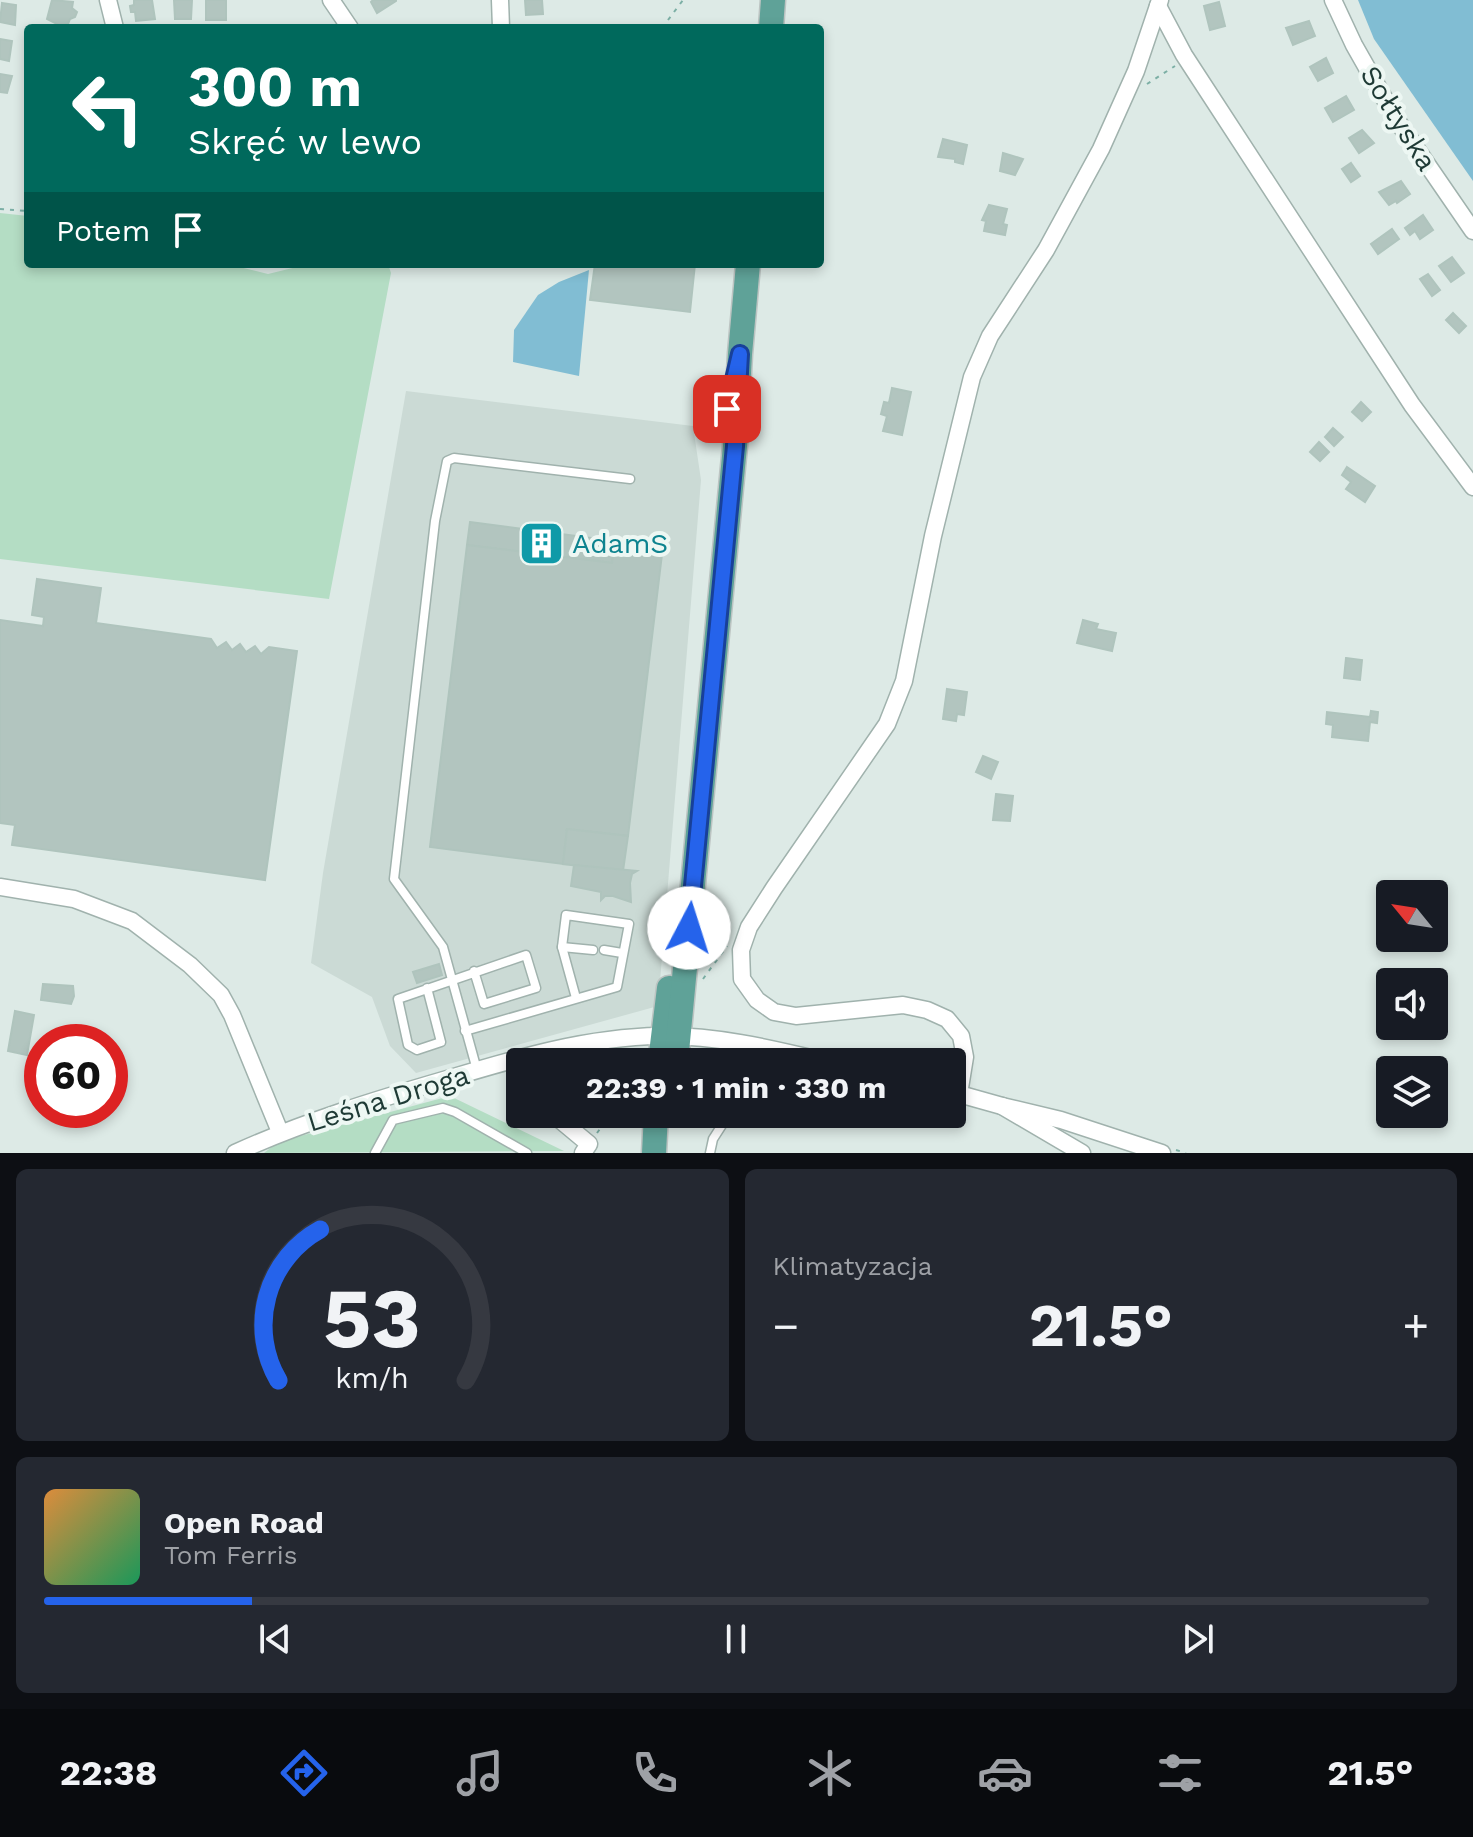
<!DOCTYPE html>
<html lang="pl">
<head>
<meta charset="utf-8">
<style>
  :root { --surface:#171b24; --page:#242831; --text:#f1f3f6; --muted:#9ea1a6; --line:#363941; --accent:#2563eb }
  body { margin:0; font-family:"Work Sans",sans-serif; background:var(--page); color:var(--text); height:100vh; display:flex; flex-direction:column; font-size:30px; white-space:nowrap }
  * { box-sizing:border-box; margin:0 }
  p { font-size:26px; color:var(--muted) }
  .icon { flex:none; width:44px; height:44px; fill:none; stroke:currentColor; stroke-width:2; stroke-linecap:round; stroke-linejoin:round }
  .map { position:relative; height:1153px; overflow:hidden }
  .details { display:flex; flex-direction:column; gap:16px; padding:16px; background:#0d0f14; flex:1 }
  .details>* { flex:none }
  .hud { position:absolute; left:24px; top:24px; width:800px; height:244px; border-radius:8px; box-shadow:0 4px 12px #0003; background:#00695c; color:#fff; overflow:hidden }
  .needle { width:52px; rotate:300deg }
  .buttons { position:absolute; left:1376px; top:880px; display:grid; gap:16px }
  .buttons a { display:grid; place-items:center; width:72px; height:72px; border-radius:8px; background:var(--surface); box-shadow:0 4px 12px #0003; font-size:40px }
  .speed { position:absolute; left:24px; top:1024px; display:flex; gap:16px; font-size:40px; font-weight:700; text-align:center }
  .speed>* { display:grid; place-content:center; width:104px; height:104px; border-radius:50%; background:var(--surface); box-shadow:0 4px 12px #0003; line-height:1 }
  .speed .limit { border:12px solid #d22; background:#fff; color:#111 }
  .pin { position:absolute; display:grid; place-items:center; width:68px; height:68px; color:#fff; margin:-34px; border-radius:16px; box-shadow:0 4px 12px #0006 }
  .me { position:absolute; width:88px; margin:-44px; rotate:5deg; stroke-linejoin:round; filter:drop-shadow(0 0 6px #0008) }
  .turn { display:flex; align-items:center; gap:28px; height:168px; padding:0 32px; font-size:36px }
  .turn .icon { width:104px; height:104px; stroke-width:2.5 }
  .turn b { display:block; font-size:56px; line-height:68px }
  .then { display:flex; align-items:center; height:76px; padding:0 32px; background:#0003; gap:16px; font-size:30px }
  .big { font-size:60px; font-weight:700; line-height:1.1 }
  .details .widget { flex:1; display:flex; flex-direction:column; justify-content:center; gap:12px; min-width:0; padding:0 28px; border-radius:12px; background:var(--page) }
  .details .dial { align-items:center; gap:0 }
  .dial svg { height:208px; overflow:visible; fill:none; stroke:var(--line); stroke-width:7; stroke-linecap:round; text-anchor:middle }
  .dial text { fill:var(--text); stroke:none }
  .song { display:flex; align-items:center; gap:24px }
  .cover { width:96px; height:96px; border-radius:12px; background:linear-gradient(135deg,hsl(30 70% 55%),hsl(150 70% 35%)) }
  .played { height:8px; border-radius:4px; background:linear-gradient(90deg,var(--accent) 15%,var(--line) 15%) }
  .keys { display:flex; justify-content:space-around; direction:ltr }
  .heat { display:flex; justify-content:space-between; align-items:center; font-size:44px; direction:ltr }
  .details .tiles { flex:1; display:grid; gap:16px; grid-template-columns:1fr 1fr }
  .widget:last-child { grid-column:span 2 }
  .trip { position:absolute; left:506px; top:1048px; width:460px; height:80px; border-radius:8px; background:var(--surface); box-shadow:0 4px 12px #0003; font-weight:700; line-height:80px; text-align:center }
  .menu { display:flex; height:128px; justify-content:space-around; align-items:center; background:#090b0e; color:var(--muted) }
  .menu .icon { width:56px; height:56px }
  .menu .active { color:var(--accent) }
  .menu b { font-size:36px; color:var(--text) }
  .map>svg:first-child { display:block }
  .built { fill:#cbdad5 }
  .green { fill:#b4ddc4 }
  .water { fill:#81bdd3 }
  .building { fill:#b2c5bf; stroke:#afc4bd; stroke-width:2 }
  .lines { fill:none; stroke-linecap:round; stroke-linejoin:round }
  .service-casing { stroke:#a0b2ad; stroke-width:11 }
  .minor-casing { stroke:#a0b2ad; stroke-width:19 }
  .primary-casing { stroke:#bcc4c2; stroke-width:27 }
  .path { stroke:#7cafa5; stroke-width:2; stroke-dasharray:4 6; stroke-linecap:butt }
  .service { stroke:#fff; stroke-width:8 }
  .minor { stroke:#fff; stroke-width:16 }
  .primary { stroke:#5fa298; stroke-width:24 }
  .route-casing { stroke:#184099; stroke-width:20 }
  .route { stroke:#2563eb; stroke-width:14 }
  .labels { text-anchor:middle; stroke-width:8; stroke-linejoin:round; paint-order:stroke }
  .street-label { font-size:28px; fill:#1e3a35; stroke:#edf7f3 }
  .culture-label { font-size:28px; fill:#0d838f; stroke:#edf7f3; text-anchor:start }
</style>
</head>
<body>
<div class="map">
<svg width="1473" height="1153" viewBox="0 0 1473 1153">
  <rect width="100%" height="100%" fill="#ddeae6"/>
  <!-- built -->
  <path class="built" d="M406,391l287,35 8,54 -43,526 -242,67 -26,-27 -18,-49 -61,-34 12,-90z"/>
  <!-- green -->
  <g class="green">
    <path d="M0,213l28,3v48h199l41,10 41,-10h79l3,9 -62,326 -329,-40z"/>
    <path d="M450,1096l114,55 -300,2 14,-11z"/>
  </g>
  <!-- water -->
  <g class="water">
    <path d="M1358,0h115v181l-99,-142z"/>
    <path d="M589,270l-10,106 -66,-14 1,-32 24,-35 21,-13z"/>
  </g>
  <!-- building -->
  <g class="building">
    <path d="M52,0l21,2 -1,6 5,4 -2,5 -5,2 -2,5 -9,1 -12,-6z"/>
    <path d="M134,0h18l3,19 -19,2 -1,-9h-4l-1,-6 4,-1z"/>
    <path d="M174,0h18l-1,19h-16z"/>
    <rect x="206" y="0" width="20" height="20"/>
    <path d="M373,0h23v1l-19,12 -6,-11z"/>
    <path d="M525,0h17l1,14 -17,1z"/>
    <path d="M1219,2l6,24 -15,4 -6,-24z"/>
    <path d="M2,3l14,2 -1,20 -15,-3z"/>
    <path d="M1309,21l6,15 -22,9 -7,-17z"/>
    <path d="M0,39l12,2 -3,20 -9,-2z"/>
    <path d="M1326,58l7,15 -15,8 -8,-14z"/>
    <path d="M0,74l12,2 -5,17 -7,-1z"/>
    <path d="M1346,96l8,14 -21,12 -8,-14z"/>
    <path d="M1362,130l12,13 -15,10 -10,-15z"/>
    <path d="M943,139l24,6 -4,19 -8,-2v-3l-17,-2z"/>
    <path d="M1003,153l20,6 -8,16 -15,-4z"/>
    <path d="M1351,163l9,13 -9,6 -9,-13z"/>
    <path d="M1401,181l9,13 -13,9 -1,-2 -7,4 -10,-13z"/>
    <path d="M989,205l18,4 -4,15 4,1 -2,10 -21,-4 2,-10 -4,-1z"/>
    <path d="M1423,215l10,15 -13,9 -5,-8 -5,4 -5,-7z"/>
    <path d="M1392,229l7,10 -21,15 -7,-10z"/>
    <path d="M1452,257l12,16 -13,9 -12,-16z"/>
    <path d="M595,264h100l-5,48 -100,-12z"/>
    <path d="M1428,274l12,16 -8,6 -12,-17z"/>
    <path d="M1453,313l13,13 -7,7 -13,-13z"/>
    <path d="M892,388l19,4 -9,43 -19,-4 4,-15 -6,-2 3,-12 5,1z"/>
    <path d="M1361,402l10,10 -9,9 -10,-9z"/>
    <path d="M1333,428l10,9 -9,9 -9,-9z"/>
    <path d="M1319,442l10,10 -9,9 -10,-9z"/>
    <path d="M1347,467l28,19 -10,16 -19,-13 5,-7 -9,-7z"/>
    <path d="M470,522l145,19 -3,22 -145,-18z"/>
    <path d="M615,541l48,5 -35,290 -61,-7 -4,35 -133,-17 37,-302 145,18z"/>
    <path d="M37,579l64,9 -5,35 115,16 6,9 9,-6 6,8 8,-6 6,8 9,-6 6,8 8,-7 28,4 -32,229 -253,-35 3,-20 -15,-2v-203l43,6 1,-9 -12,-2z"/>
    <path d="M1083,620l15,4 -2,5 20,4 -4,18 -35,-8z"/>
    <path d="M1346,658l16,2 -2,20 -16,-2z"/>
    <path d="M947,689l20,3 -3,23 -7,-1 -1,7 -13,-2z"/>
    <path d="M1371,711l7,1 -1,11 -7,-1 -2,19 -36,-4 1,-12 -7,-1 1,-12 43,5z"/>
    <path d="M983,756l15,6 -7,17 -15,-7z"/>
    <path d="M996,794l17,2 -3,25 -17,-1z"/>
    <path d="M567,829l61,7 -5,35 -60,-7z"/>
    <path d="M574,865l63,6 -5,3 -2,9 1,19 -18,-6h-8l-4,4v-8l-30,-6z"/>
    <path d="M439,964l3,11 -25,8 -4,-11z"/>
    <path d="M43,984l30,2 1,10 -3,8 -30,-4z"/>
    <path d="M15,1011l19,4 -7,40 -19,-4z"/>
  </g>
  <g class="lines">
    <defs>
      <g id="service">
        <path d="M562,947l31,3"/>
        <path d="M604,950l18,3"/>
        <path d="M427,988l14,54 -24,8 -9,-5 -10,-46 128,-44 10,33 -52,16 -10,-33"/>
        <path d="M465,1031l152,-44 12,-63 -63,-9 -4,32 14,51"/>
        <path d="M477,1070l-34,-123 -49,-68 41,-358 12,-60 7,-3 176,21"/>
        <path d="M375,1153l18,-33 50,-12 12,4 72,41"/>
        <path d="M710,1153l3,-14 16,-25"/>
      </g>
      <g id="minor">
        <path d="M108,0l7,28"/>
        <path d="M331,0l19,28"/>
        <path d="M500,0l1,28"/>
        <path d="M1333,0l21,45 42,74 77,112"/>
        <path d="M1158,6l26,49 228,350 61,82"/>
        <path d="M0,887l74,12 58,22 58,44 31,30 11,20 48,117"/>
        <path d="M952,1092l50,14 80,47"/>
        <path d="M959,1094l6,-37 -4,-21 -14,-17 -20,-9 -24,-5 -107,11 -22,-4 -17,-12 -15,-21 -1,-29 8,-23 25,-39 113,-164 17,-43 29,-145 39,-159 18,-41 56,-86 55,-101 35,-78 24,-71"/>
        <path d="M1002,1106l59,14 101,33"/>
        <path d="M553,1114l36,30 -6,9"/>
        <path d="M235,1153c68,-31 140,-53 212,-74 70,-21 140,-42 213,-43 57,-1 113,13 168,26"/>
      </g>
      <g id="primary">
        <path d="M771,28l2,-28"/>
        <path d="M660,1062l9,-74"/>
        <path d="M676,1062l59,-616 5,-92 8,-90"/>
        <path d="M654,1153l2,-39"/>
      </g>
    </defs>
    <!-- service casing -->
    <use href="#service" class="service-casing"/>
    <!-- minor casing -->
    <use href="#minor" class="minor-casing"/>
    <!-- primary casing -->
    <use href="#primary" class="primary-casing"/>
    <!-- path -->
    <g class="path">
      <path d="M662,28l21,-28"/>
      <path d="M1147,84l28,-18"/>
      <path d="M0,209l28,2"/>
      <path d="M254,264h16"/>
      <path d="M703,979l24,-33"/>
      <path d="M843,1058l18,4"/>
      <path d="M597,1133l14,-19"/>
      <path d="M1176,1150l10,3"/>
    </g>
    <!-- service -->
    <use href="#service" class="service"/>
    <!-- minor -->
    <use href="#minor" class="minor"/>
    <!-- primary -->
    <use href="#primary" class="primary"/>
  </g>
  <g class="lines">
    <defs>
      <path id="route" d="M689,928l46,-482 5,-92 -13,55"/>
    </defs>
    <!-- route casing -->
    <use href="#route" class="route-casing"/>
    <!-- route -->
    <use href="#route" class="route"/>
  </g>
  <!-- icons -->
  <defs>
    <symbol id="building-square" viewBox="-11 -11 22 22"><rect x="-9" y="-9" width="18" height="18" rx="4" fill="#0f9aa8" stroke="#edf7f3"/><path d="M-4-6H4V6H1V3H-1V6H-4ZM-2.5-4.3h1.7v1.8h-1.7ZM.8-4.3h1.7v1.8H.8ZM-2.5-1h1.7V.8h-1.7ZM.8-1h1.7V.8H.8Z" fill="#fff"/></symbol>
  </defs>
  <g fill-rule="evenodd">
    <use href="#building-square" x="516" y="518" width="51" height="51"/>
  </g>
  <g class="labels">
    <!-- street labels -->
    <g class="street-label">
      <text transform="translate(1399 118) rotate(58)" y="10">Sołtyska</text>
      <text transform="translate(388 1098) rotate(-17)" y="10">Leśna Droga</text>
    </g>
    <!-- culture labels -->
    <g class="culture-label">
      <text x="572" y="553">AdamS</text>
    </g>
  </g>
</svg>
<div class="buttons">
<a><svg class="needle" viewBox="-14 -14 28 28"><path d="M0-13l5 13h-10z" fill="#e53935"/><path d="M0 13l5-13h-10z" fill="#9ea1a6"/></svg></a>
<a><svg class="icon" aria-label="sound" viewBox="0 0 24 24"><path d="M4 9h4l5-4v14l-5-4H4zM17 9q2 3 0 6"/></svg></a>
<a><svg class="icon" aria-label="layers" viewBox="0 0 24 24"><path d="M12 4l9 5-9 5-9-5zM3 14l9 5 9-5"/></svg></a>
</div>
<div class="speed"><div class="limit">60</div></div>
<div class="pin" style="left:727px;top:409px;background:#d93025"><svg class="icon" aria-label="arrive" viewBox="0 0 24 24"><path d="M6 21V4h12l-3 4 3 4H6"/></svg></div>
<svg class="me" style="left:689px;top:928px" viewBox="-20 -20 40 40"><circle r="19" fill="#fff"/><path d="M0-13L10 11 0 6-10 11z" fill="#2563eb"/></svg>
<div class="trip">22:39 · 1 min · 330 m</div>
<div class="hud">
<div class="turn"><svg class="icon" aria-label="left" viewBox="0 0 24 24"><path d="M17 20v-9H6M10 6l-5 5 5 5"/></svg><div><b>300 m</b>Skręć w lewo</div></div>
<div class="then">Potem<svg class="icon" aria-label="arrive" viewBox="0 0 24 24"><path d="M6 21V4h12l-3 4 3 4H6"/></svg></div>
</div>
</div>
<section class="details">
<div class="tiles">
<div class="widget dial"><svg viewBox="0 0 100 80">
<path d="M14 69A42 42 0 1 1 86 69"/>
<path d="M14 69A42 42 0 0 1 30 11" stroke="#2563eb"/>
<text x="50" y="56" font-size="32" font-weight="700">53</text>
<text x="50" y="72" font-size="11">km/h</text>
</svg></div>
<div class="widget"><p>Klimatyzacja</p>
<div class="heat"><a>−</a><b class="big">21.5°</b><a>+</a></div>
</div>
<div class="widget">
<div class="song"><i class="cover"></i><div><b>Open Road</b><p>Tom Ferris</p></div></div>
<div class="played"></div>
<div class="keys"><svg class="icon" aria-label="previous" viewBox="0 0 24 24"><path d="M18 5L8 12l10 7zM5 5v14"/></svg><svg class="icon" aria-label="pause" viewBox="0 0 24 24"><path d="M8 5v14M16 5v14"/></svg><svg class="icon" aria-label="next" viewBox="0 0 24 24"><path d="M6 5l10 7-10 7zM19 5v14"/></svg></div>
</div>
</div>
</section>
<nav class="menu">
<b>22:38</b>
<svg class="icon active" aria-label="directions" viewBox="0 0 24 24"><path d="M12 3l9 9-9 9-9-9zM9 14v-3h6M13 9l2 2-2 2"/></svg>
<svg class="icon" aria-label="music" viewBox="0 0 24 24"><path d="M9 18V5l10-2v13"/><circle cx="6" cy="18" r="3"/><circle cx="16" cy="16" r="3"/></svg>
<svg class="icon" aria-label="phone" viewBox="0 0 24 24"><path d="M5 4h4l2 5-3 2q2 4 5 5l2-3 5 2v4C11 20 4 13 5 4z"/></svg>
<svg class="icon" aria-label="climate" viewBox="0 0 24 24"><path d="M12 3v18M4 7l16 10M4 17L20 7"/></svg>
<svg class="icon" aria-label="car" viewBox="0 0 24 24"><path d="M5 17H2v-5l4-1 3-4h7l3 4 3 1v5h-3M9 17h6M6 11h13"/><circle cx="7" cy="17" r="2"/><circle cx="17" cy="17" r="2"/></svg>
<svg class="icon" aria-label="filters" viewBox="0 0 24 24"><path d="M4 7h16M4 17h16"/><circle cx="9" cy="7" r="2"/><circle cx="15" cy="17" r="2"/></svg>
<b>21.5°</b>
</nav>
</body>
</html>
